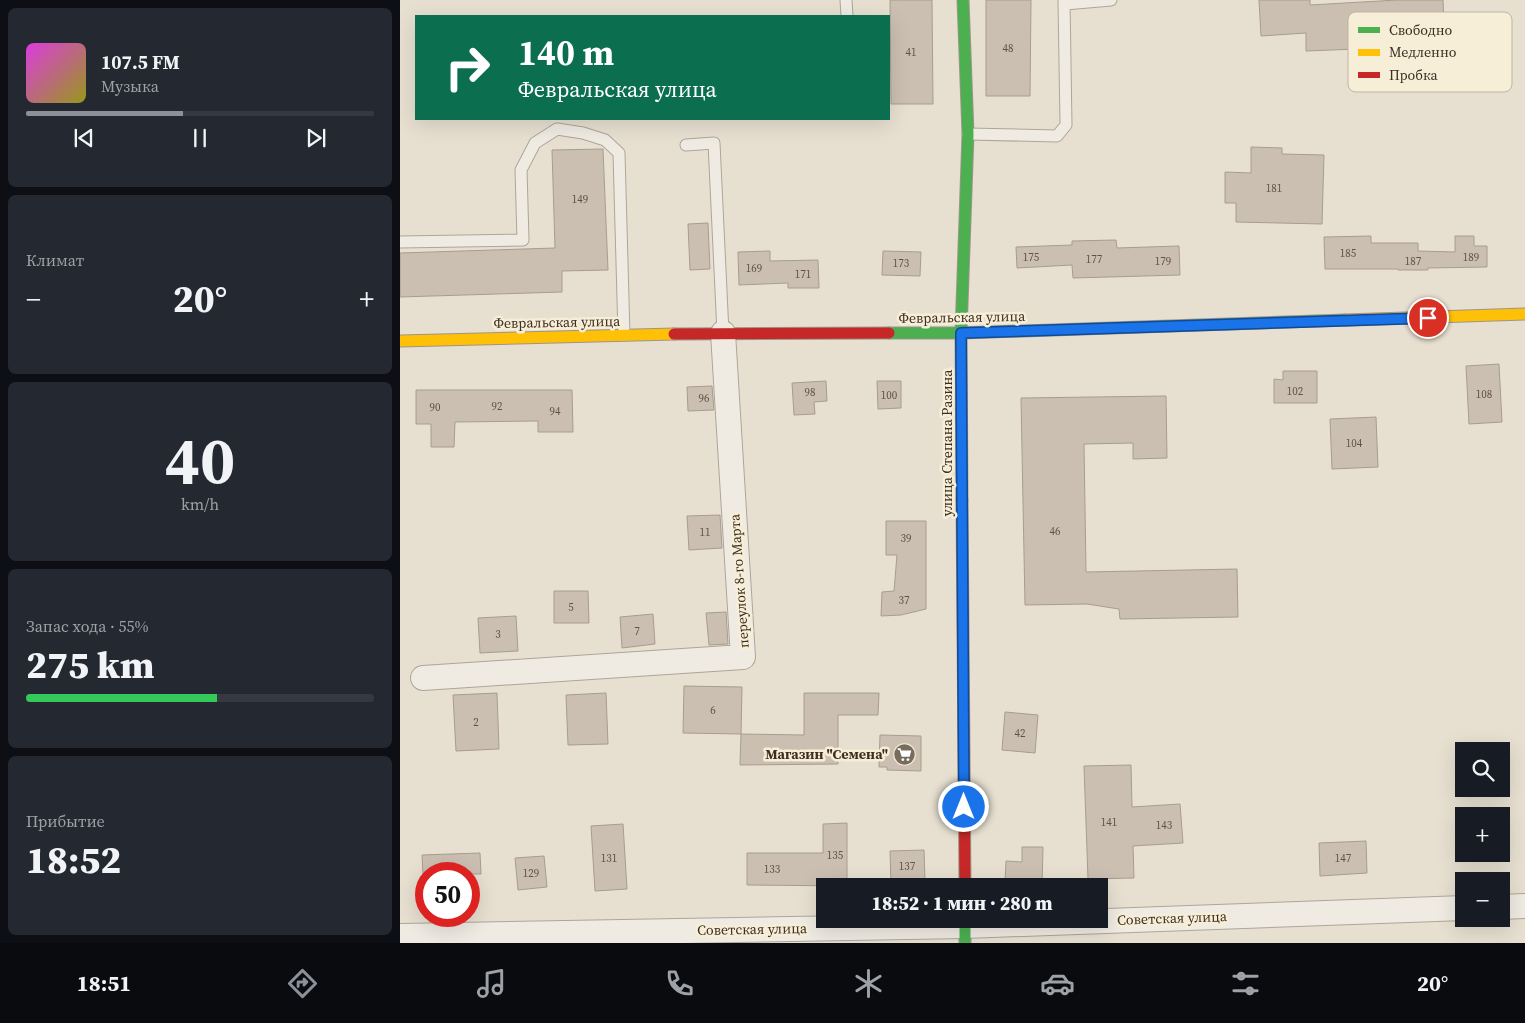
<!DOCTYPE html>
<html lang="ru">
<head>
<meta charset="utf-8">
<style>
  :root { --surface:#171b24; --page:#242831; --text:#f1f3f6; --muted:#9ea1a6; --line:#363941; --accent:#8c9099 }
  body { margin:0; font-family:"Source Serif 4",serif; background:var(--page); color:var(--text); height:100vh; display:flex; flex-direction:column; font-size:19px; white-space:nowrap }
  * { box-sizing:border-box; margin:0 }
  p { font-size:16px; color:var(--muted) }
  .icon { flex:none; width:28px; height:28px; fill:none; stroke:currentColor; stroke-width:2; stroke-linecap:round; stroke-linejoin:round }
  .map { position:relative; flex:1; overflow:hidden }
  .panel { display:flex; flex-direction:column; gap:8px; padding:8px; background:#0d0f14; width:400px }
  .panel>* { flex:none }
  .top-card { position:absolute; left:15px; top:15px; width:475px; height:105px; border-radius:0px; box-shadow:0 5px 20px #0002; background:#0b6e4f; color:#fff; overflow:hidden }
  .tools { position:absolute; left:1055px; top:742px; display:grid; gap:10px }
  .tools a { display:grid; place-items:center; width:55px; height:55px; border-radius:0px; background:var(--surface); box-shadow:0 5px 20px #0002; font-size:25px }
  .speed { position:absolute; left:15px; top:862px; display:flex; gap:10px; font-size:25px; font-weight:700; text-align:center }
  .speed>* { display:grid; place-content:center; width:65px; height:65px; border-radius:50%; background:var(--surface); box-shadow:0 5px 20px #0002; line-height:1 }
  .speed .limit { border:8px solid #d22; background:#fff; color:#111 }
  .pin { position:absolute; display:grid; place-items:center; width:42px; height:42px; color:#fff; margin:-21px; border:2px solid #fff; border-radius:50%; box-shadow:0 1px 5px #0007 }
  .me { position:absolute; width:55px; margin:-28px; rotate:0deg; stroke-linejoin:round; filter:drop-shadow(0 0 4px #0008) }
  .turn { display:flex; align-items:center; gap:18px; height:105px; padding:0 20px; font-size:22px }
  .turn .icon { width:65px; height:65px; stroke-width:2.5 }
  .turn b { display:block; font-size:35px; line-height:42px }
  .big { font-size:38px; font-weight:800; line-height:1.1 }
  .panel .card { flex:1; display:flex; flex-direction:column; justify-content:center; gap:8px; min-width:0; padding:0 18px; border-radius:8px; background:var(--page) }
  .panel .dial { align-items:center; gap:0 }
  .dial b { font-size:65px; line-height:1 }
  .song { display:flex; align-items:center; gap:15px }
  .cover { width:60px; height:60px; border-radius:8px; background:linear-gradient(135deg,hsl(300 70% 55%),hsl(60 70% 35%)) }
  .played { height:5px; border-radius:2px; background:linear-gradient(90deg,var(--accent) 45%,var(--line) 45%) }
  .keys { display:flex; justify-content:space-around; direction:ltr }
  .heat { display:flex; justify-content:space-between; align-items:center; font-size:28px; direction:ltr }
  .charge { height:8px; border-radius:4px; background:linear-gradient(90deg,#34c759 55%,var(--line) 0) }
  .trip { position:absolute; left:416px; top:878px; width:292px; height:50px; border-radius:0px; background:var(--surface); box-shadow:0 5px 20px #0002; font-weight:800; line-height:50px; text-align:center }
  .menu { display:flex; height:80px; justify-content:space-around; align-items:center; background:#090b0e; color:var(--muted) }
  .menu .icon { width:35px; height:35px }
  .menu .active { color:var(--accent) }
  .menu b { font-size:22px; color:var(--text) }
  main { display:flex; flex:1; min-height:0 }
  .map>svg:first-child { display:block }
  .building { fill:#cbbfb2; stroke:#a89c90 }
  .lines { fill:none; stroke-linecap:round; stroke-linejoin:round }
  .lane-casing { stroke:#ada599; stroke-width:13 }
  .street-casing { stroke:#ada599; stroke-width:26 }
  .fast-casing { stroke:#9c958a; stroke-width:13 }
  .slow-casing { stroke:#9c958a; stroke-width:13 }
  .jam-casing { stroke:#9c958a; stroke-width:13 }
  .lane { stroke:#efebe3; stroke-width:11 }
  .street { stroke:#efebe3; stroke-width:24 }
  .fast { stroke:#4caf50; stroke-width:11 }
  .slow { stroke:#ffc107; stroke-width:11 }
  .jam { stroke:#c62828; stroke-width:11 }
  .route-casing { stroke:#114b97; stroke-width:12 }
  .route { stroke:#1a73e8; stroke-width:9 }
  .labels { text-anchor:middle; stroke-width:5; stroke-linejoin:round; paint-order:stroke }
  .number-label { font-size:11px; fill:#605244 }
  .street-label { font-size:14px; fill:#3d2e20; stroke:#f7eed8 }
  .poi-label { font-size:14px; font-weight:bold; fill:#3d2e20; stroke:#f7eed8; text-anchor:end }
  .key { fill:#f7eed8; stroke:#bfb4a1; stroke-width:1 }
  .key-label { font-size:14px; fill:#3d2e20 }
</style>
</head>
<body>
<main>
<section class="panel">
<div class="card">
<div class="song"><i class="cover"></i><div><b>107.5 FM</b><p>Музыка</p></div></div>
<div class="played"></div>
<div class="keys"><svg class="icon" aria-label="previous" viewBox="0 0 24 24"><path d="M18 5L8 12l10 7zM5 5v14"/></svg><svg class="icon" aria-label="pause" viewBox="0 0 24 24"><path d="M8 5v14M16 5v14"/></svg><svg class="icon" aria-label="next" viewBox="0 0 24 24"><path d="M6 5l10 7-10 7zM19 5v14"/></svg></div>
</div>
<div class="card"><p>Климат</p>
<div class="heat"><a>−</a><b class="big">20°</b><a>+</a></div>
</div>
<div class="card dial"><b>40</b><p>km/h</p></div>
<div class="card"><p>Запас хода · 55%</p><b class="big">275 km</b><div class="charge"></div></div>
<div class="card"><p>Прибытие</p><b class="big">18:52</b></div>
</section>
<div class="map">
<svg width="1125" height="943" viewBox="0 0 1125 943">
  <rect width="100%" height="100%" fill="#e7e0d1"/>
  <!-- building -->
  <g class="building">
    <path d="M490,0h42l1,104h-42z"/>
    <path d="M586,0h45l-1,96h-44z"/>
    <path d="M859,0h51v5l87,-5h46l1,24 -37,2 1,21 -102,4v-18l-45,3z"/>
    <path d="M851,147l31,1v6l42,1 -2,69 -86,-2v-19h-11v-31l26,1z"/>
    <path d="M203,149l5,121 -46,1v21l-162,5v-44l155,-5 -3,-98z"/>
    <path d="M308,223l2,46 -20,1 -2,-46z"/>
    <path d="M971,236v7h47v8l37,1v-16h19v10h13v21l-59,1v2h-30v-1h-73l-1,-32z"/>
    <path d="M716,240l1,8 62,-2 1,29 -107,3 -1,-13 -55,3 -1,-21 56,-2v-4z"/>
    <path d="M370,251v10l48,-1 1,28h-31v-5l-49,2 -1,-33z"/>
    <path d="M483,251l38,1 -1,24 -38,-1z"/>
    <path d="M1099,364l3,58 -33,2 -3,-58z"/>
    <path d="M883,371h34v32h-43v-24l9,1z"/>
    <path d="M426,381l1,20 -13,1 1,12 -21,1 -2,-32z"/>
    <path d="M477,381h24v27l-23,1z"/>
    <path d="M312,386l2,24 -26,1 -1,-24z"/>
    <path d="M16,390h156l1,42h-35v-11l-83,1 -1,25h-23v-23h-15z"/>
    <path d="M766,396l1,62 -34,1v-16l-49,1 2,128 151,-3 1,48 -118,2 -1,-10 -32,-5 -62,1 -4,-207z"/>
    <path d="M976,417l2,50 -46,2 -2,-50z"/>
    <path d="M320,515l2,33 -33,2 -2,-34z"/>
    <path d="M486,521h40v88l-25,6 -20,1 1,-24 12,-1 3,-36h-11z"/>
    <path d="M154,591h34l1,32h-35z"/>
    <path d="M326,612l2,32 -19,1 -3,-32z"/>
    <path d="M253,614l2,30 -33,4 -2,-31z"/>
    <path d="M116,616l2,35 -38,2 -2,-35z"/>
    <path d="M284,686l58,1 -1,47 -58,-1z"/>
    <path d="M97,693l2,56 -43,2 -3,-56z"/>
    <path d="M206,693l2,51 -40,1 -2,-50z"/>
    <path d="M404,693h75l-1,22h-40v49l-98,1 1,-31 63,1z"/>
    <path d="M605,712l33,3 -3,38 -33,-3z"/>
    <path d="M480,735l41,1v35l-34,-1v-3h-8z"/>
    <path d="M731,765l1,42 48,-3 3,39 -50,3 1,32 -46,1 -4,-113z"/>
    <path d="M447,823v63l-100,-1v-32h76v-29z"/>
    <path d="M223,824l4,65 -32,2 -4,-65z"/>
    <path d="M966,841l1,32 -47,3 -1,-33z"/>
    <path d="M622,847h21l-1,38 -37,-2 1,-22 16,1z"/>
    <path d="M524,850l1,32 -34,1 -1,-32z"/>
    <path d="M80,853l1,21h-58l-1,-19z"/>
    <path d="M144,856l3,31 -29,3 -3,-32z"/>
  </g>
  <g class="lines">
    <defs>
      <g id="lane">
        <path d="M446,0l1,16"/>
        <path d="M665,4l46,-4"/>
        <path d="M568,134l89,2 9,-11 -2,-125"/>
        <path d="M286,145l28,-2 9,190"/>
        <path d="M0,242l123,-2 -2,-70 14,-27 22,-14 26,4 22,7 14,13 5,182"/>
      </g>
      <g id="street">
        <path d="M23,678l320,-21 -20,-324"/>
        <path d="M1101,907l24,-1"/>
        <path d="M0,936l565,-10 499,-18"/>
      </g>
      <g id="fast">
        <path d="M489,333h72l384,-13"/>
        <path d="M562,500l-1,-167 7,-199 -5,-134"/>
        <path d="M565,919v24"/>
      </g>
      <g id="slow">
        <path d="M945,320l180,-6"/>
        <path d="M0,341l274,-7"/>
      </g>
      <g id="jam">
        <path d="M274,334l215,-1"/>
        <path d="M562,500l3,386"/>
      </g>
    </defs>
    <!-- lane casing -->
    <use href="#lane" class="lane-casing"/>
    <!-- street casing -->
    <use href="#street" class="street-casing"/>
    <!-- fast casing -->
    <use href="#fast" class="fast-casing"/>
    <!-- slow casing -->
    <use href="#slow" class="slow-casing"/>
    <!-- jam casing -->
    <use href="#jam" class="jam-casing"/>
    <!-- lane -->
    <use href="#lane" class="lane"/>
    <!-- street -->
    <use href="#street" class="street"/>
    <!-- fast -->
    <use href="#fast" class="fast"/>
    <!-- slow -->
    <use href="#slow" class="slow"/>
    <!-- jam -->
    <use href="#jam" class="jam"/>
  </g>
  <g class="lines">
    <defs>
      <path id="route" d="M564,807l-3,-474 467,-15"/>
    </defs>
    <!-- route casing -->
    <use href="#route" class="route-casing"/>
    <!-- route -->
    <use href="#route" class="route"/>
  </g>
  <!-- icons -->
  <defs>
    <symbol id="supermarket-disc" viewBox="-11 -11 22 22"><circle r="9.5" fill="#786c5e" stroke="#f7eed8"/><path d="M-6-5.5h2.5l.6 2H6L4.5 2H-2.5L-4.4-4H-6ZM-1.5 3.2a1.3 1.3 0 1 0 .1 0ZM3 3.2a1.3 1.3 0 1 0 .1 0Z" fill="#fff"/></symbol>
  </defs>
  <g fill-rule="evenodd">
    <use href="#supermarket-disc" x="492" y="742" width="25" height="25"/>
  </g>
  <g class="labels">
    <!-- number labels -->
    <g class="number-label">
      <text x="608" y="52">48</text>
      <text x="511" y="56">41</text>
      <text x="874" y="192">181</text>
      <text x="180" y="203">149</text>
      <text x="948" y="257">185</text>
      <text x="631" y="261">175</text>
      <text x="1071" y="261">189</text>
      <text x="694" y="263">177</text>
      <text x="763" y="265">179</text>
      <text x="1013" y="265">187</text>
      <text x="501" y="267">173</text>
      <text x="354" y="272">169</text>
      <text x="403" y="278">171</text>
      <text x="895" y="395">102</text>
      <text x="410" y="396">98</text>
      <text x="1084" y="398">108</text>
      <text x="489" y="399">100</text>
      <text x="304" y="402">96</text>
      <text x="97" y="410">92</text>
      <text x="35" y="411">90</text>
      <text x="155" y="415">94</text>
      <text x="954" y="447">104</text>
      <text x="655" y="535">46</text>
      <text x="305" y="536">11</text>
      <text x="506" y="542">39</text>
      <text x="504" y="604">37</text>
      <text x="171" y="611">5</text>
      <text x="237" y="635">7</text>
      <text x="98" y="638">3</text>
      <text x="313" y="714">6</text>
      <text x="76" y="726">2</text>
      <text x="620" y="737">42</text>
      <text x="709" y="826">141</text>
      <text x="764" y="829">143</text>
      <text x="435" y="859">135</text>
      <text x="209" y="862">131</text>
      <text x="943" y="862">147</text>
      <text x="507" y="870">137</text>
      <text x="372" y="873">133</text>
      <text x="131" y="877">129</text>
    </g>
    <!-- street labels -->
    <g class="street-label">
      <text transform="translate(562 317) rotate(-1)" y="5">Февральская улица</text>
      <text transform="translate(157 322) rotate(-1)" y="5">Февральская улица</text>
      <text transform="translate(547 443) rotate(-90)" y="5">улица Степана Разина</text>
      <text transform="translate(339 581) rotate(-94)" y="5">переулок 8-го Марта</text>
      <text transform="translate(772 918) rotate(-2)" y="5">Советская улица</text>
      <text transform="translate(352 929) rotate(-1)" y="5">Советская улица</text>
    </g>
    <!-- poi labels -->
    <g class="poi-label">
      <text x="488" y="759">Магазин "Семена"</text>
    </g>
  </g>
  <!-- legend -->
  <rect x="948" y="12" width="164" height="80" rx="8" class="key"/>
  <rect x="958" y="27" width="22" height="6" fill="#4caf50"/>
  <rect x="958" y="49" width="22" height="7" fill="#ffc107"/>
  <rect x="958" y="72" width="22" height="6" fill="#c62828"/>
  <g class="key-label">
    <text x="989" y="35">Свободно</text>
    <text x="989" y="57">Медленно</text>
    <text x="989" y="80">Пробка</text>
  </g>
</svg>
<div class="tools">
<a><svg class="icon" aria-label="search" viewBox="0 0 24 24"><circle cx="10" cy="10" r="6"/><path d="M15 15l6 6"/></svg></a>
<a>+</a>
<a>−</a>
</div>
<div class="speed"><div class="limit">50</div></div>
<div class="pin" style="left:1028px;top:318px;background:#d93025"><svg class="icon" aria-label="arrive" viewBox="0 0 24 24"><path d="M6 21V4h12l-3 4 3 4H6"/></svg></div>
<svg class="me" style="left:564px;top:807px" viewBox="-20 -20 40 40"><circle r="17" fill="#1a73e8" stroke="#fff" stroke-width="3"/><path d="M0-11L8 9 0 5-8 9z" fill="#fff"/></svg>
<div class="trip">18:52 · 1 мин · 280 m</div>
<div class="top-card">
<div class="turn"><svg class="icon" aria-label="right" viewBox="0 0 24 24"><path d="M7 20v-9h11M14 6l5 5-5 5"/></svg><div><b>140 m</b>Февральская улица</div></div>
</div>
</div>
</main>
<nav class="menu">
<b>18:51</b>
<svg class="icon active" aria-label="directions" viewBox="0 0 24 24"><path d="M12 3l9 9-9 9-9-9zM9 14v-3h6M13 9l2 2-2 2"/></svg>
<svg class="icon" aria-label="music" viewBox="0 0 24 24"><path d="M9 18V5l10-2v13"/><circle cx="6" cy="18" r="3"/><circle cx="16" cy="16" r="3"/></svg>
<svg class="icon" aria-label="phone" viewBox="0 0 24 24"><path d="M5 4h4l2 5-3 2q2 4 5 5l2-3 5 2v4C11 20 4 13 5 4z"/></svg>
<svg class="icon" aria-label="climate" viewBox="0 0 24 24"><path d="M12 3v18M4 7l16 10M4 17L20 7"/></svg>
<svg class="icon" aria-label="car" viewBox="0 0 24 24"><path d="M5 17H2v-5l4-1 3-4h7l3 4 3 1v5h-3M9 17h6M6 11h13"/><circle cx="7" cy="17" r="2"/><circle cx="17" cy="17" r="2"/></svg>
<svg class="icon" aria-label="filters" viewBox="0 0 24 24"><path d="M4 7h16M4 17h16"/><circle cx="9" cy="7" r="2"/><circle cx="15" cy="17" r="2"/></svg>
<b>20°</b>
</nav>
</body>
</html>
